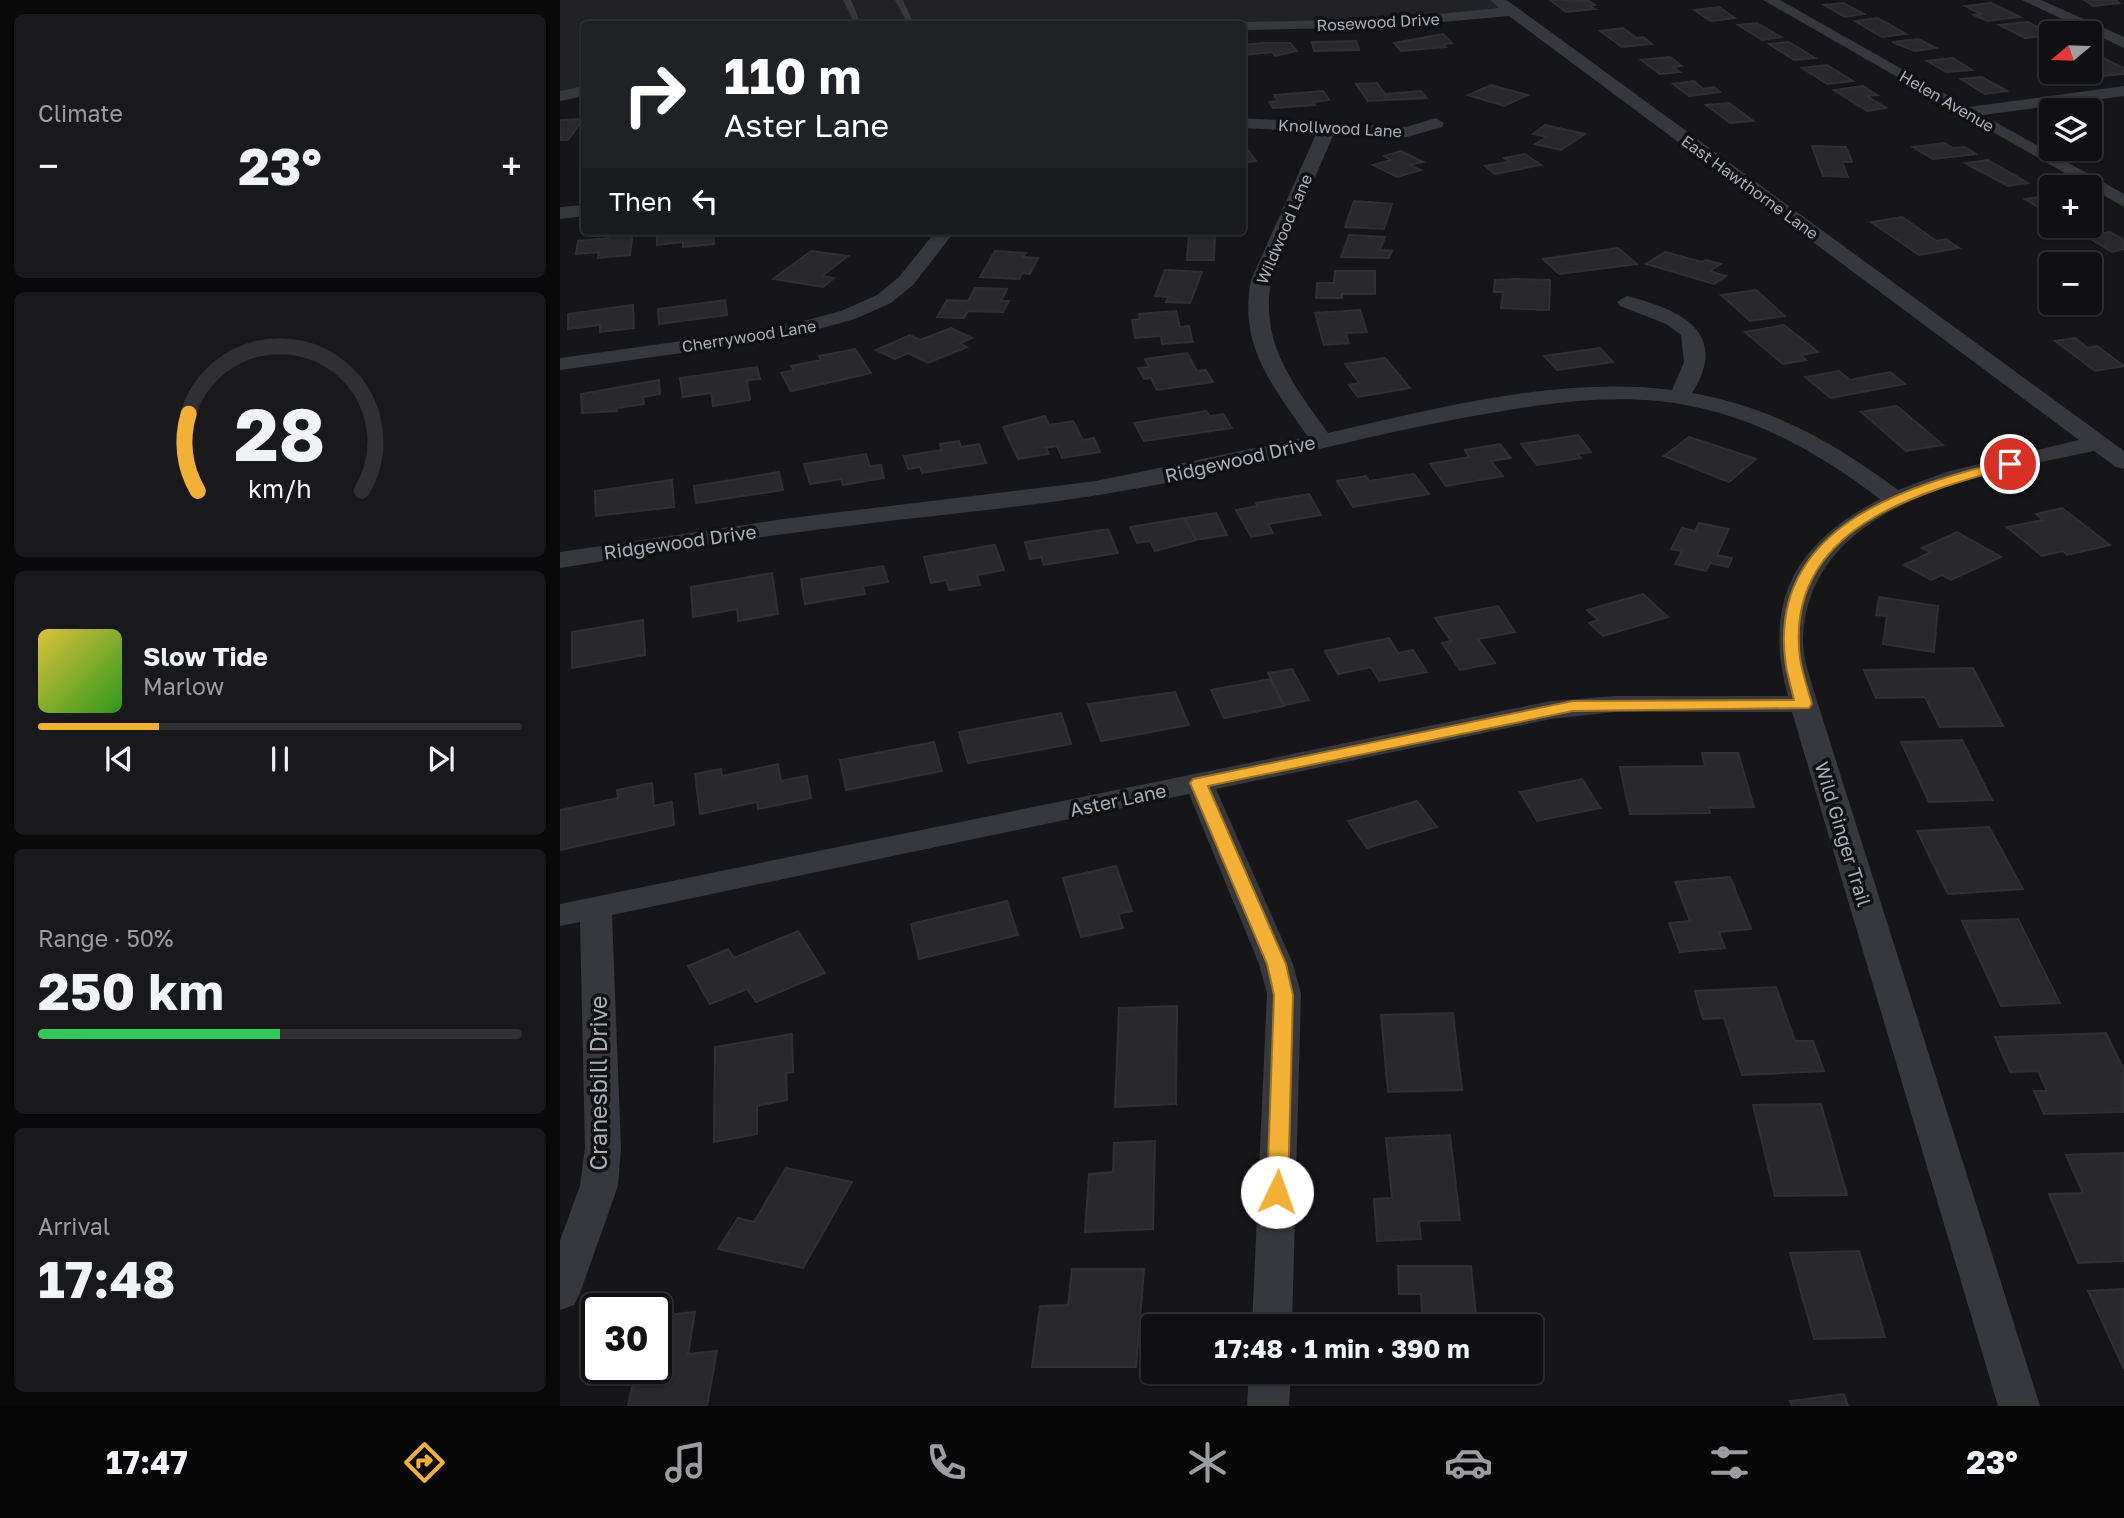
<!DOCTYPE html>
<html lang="en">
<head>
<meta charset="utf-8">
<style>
  :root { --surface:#101012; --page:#19191b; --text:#f1f3f6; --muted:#9c9d9f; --line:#303032; --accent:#f2b134 }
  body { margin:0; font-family:"Golos Text",sans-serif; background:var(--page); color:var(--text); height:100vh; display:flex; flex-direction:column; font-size:26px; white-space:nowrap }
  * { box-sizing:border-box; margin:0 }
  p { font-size:23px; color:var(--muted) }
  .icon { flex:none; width:38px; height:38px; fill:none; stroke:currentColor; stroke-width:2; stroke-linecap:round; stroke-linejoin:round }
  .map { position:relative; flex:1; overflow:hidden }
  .sheet { display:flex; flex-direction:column; gap:14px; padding:14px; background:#09090a; width:560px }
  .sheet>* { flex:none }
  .guide { position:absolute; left:21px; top:21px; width:665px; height:214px; border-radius:7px; box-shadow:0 2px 5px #0004,0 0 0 2px var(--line); background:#202124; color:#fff; overflow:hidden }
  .needle { width:46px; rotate:251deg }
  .fabs { position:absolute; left:1479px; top:21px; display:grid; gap:14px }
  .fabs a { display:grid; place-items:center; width:63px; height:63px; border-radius:7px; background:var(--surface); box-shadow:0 2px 5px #0004,0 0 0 2px var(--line); font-size:35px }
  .speed { position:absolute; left:21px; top:1293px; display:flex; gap:14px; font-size:35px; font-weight:700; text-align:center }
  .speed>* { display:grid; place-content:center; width:91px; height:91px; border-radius:50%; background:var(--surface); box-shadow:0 2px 5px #0004,0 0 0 2px var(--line); line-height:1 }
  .speed .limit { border:4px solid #111; border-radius:10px; background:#fff; color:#111 }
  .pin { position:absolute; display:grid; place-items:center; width:60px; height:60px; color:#fff; margin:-30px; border:4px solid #fff; border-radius:50%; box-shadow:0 2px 7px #0007 }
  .me { position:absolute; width:77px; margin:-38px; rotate:3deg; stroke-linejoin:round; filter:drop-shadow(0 0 5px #0008) }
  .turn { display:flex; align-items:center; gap:24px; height:147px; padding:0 28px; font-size:32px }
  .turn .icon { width:91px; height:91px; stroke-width:2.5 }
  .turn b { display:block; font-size:49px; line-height:60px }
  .then { display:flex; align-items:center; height:66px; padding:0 28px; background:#0003; gap:14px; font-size:26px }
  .big { font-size:52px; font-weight:700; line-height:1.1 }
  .sheet .widget { flex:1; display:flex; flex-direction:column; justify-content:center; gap:10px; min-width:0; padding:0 24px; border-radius:10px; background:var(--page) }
  .sheet .dial { align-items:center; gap:0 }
  .dial svg { height:182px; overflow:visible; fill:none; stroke:var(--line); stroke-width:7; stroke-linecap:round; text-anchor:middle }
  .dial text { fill:var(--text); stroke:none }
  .song { display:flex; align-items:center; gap:21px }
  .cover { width:84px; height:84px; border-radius:10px; background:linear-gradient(135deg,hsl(50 70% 55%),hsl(110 70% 35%)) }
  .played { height:7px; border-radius:4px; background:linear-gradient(90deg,var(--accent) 25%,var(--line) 25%) }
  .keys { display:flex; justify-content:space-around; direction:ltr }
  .heat { display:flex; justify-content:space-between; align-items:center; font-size:38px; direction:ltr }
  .charge { height:10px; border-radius:5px; background:linear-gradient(90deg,#34c759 50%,var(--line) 0) }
  .trip { position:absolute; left:581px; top:1314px; width:402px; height:70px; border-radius:7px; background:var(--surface); box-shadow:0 2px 5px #0004,0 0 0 2px var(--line); font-weight:700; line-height:70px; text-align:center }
  .menu { display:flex; height:112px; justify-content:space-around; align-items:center; background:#060607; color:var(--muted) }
  .menu .icon { width:49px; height:49px }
  .menu .on { color:var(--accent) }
  .menu b { font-size:32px; color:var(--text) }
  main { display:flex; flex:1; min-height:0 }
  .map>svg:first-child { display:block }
  .built { fill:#222225 }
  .building { fill:#29292c; stroke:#303034; stroke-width:2 }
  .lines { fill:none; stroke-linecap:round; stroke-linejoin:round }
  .service { fill:#37383d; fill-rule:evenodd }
  .minor { fill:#37383d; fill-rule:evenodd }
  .route { fill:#f2b134; stroke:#9d7322; stroke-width:2 }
  .labels { text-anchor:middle; stroke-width:7; stroke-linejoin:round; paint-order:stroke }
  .far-street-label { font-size:16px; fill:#a8adb8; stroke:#111113 }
  .street-label { font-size:19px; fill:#a8adb8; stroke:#111113 }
  .near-street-label { font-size:23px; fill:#a8adb8; stroke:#111113 }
</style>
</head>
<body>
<main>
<section class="sheet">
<div class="widget"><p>Climate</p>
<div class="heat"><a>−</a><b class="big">23°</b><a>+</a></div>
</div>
<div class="widget dial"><svg viewBox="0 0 100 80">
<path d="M14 69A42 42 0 1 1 86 69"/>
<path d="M14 69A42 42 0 0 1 10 35" stroke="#f2b134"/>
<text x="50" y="56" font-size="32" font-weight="700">28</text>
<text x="50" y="72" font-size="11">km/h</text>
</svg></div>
<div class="widget">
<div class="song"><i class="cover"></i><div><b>Slow Tide</b><p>Marlow</p></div></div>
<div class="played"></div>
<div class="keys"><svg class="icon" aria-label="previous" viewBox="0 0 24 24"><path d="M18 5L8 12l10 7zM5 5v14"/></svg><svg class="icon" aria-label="pause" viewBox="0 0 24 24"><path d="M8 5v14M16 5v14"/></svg><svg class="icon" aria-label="next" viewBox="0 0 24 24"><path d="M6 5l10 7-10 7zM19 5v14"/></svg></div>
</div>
<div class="widget"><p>Range · 50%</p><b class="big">250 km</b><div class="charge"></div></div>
<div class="widget"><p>Arrival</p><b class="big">17:48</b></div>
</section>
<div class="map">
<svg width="1564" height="1406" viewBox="0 0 1564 1406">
  <rect width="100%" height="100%" fill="#161618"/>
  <!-- built -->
  <path class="built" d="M0,0h931l14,10 -63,8 -200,6h-658v66l-24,4z"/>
  <!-- building -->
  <g class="building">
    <path d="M990,0l39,1 6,4 -5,1 5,3 -29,3z"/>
    <path d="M1524,0h31l5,3 -27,3z"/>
    <path d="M1283,3l21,11 -19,3 -21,-12z"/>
    <path d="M1431,3l29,14 -33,4 -13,-6 7,-1 -16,-8z"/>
    <path d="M1159,7l16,11 -24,3 -17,-11z"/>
    <path d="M1318,18l28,16 -24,3 -27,-16z"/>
    <path d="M1468,22l23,13 -26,3 -26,-13z"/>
    <path d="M1197,23l24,14 -19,3 -24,-15z"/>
    <path d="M1063,28l14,10 6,-1 9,7 -30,3 -22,-16z"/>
    <path d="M883,34l9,9 -8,1 2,3 -45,4 -7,-8z"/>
    <path d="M1358,39l18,9 -21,3 -23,-9z"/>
    <path d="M796,41l3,9 -45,1 -2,-9z"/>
    <path d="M1229,42l26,16 -21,2 -25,-16z"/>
    <path d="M703,43h27l7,8 -22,5 -3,-4 -28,3 -2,-3v-7z"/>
    <path d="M1110,57l12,9 -9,1 7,5 -20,2 -19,-14z"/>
    <path d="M1393,58l19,12 -26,2 -19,-11z"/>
    <path d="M1543,58l21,10v6l-22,2 -12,-6v-10z"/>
    <path d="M1267,65l26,16 -26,3 -25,-16z"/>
    <path d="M1422,77l25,14 -22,3 -24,-15z"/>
    <path d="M1134,81l9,8 11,-2 6,5 -31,4 -16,-12z"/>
    <path d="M817,83l8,11 36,-3 6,7 -59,3 -12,-17z"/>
    <path d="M931,85l37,10 -24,11 -36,-11z"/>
    <path d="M1303,86l14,9 -10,1 19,12 -19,3 -33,-21z"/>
    <path d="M763,91l6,9 -16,2 2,3 -42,3 -4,-6 9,-1 -4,-6z"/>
    <path d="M1169,103l24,18 -23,2 -24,-18z"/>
    <path d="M23,119l-15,21h-8v-20z"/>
    <path d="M985,125l40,9 -24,16 -26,-6 12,-7 -14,-3z"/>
    <path d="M1384,143l9,5 12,-1 11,7 -43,5 -20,-12z"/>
    <path d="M682,145h2l12,16 -14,2z"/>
    <path d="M1252,146l34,1 6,15h-10l6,15 -25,-1z"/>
    <path d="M841,151l22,11 -13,3 11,5 -24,7 -24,-12 18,-5 -7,-4z"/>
    <path d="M965,154l16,11 -46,9 -10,-8 25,-4 -6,-4z"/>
    <path d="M1428,160l40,23 -20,3 -43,-23z"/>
    <path d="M1486,196l5,2v17l-26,-16z"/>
    <path d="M794,201l38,3 -8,25 -39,-2z"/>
    <path d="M1342,217l35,24 9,-2 13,9 -40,7 -48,-33z"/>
    <path d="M50,231h23l-3,24 -32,3 1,-6 -23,2 2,-13 31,-3z"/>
    <path d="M97,231h56l1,13 -31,3v-5l-26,3z"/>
    <path d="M1550,232l14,8v9l-12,3 -26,-16z"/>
    <path d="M629,234h26l-1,26h-27z"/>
    <path d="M789,235l36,2 -5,13 12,1 -3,7 -48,-1z"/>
    <path d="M1058,248l19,16 -78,10 -16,-15z"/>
    <path d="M251,251l37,5 -26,20 12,2 -11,9 -50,-8z"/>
    <path d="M435,251l31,2 -3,4 15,1 -8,16 -8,-1 -3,6 -39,-2z"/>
    <path d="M1105,252l37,10 4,-2 15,4 -11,7 16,5 -12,8 -68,-20z"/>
    <path d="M605,270l37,2 -12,31 -24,-1 2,-5 -13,-1z"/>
    <path d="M775,271h40v23h-33v4h-26l1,-15h17z"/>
    <path d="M954,279l36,1 -1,30 -48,-2 2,-16h-9l1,-12z"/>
    <path d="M415,288l32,1 -6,12h8l-6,11 -35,-1 -4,7 -27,-1 10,-17 21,1z"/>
    <path d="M1196,290l29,26 -35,5 -29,-26z"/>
    <path d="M165,300l2,15 -68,9 -1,-15z"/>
    <path d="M73,305l1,23 -34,4v-7l-32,4v-15z"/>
    <path d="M800,310l7,22 -21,1 3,10 -25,2 -9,-32z"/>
    <path d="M616,311l4,16 9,-1 4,16 -31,2 -1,-8 -26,2 -3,-18 8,-1 -1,-5z"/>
    <path d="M1224,325l34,27 -17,3 5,5 -23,4 -38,-32z"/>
    <path d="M391,328l21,10 -12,5 7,4 -39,16 -20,-10 -13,6 -19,-9 34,-15 10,5z"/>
    <path d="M1515,338l13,10 9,-2 27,20 -29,5 -40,-30z"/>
    <path d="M1040,348l13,14 -56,8 -13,-14z"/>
    <path d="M295,349l16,24 -80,18 -10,-18 13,-3 -3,-4 30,-6 -2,-4z"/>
    <path d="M627,353l10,18 9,-1 7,12 -56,8 -6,-12 -7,1 -6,-11 11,-1 -4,-8z"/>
    <path d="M825,358l25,30 -52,9 -9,-12 10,-2 -14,-19z"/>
    <path d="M197,367l3,12 -13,1 3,20 -37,6 -2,-13 -28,4 -3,-19z"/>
    <path d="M1279,371l11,9 40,-8 15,12 -74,14 -26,-21z"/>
    <path d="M99,380l1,14 -17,3 1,7 -27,4v3l-35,2 -1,-19z"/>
    <path d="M1337,406l46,39 -37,6 -45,-39z"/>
    <path d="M646,411l4,5 13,-2 9,14 -88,13 -10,-18z"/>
    <path d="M485,416l4,9 24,-4 10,19 11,-2 6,14 -38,6 -5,-12 -11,2 3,6 -31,5 -15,-32z"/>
    <path d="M1018,435l13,17 -14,2 4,4 -44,7 -16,-21z"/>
    <path d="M1129,437l67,22 -27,23 -65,-26z"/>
    <path d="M399,441l2,6 18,-3 7,19 -64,10 -2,-6 -12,2 -4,-13 38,-6 -2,-6z"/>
    <path d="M940,444l11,14 -20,3 12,15 -57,10 -16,-22 39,-7 -4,-7z"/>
    <path d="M306,454l4,12 11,-1 3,13 -41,7 -2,-6 -31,5 -6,-20z"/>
    <path d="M219,472l4,18 -87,13 -2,-17z"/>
    <path d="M854,474l15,20 -76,13 -16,-26 29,-5 3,5z"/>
    <path d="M112,480l2,27 -78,9 -1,-25z"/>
    <path d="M749,494l12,21 -53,9 5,9 -22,4 -15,-27 22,-4 -2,-3z"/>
    <path d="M1502,508l48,37 -43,10 -4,-4 -21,5 -35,-29 36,-7 -7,-6z"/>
    <path d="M656,513l11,22 -31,5 -11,-22z"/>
    <path d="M624,518l12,22 -41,11 -5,-10 -13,2 -7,-16z"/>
    <path d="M1139,523l30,6 -12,26 15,3 -4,9 -18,-4 -4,8 -31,-7 7,-13 -11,-2 11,-21 13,3z"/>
    <path d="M548,529l10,24 -74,12 -3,-8 -11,2 -5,-17z"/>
    <path d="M1397,532l44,25 -50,23 -9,-5 -11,5 -27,-15 27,-13 -9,-4z"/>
    <path d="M435,545l9,25 -27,5 3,10 -31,5 -3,-10 -15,3 -7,-26z"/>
    <path d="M323,566l5,16 -25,4 2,8 -60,10 -4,-25z"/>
    <path d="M212,573l6,41 -40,7 -1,-12 -44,8 -2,-30z"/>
    <path d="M1083,594l25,23 -65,19 -14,-13 9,-3 -11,-10z"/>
    <path d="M1319,597l59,9 -4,46 -51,-8 4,-28 -11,-1z"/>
    <path d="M938,606l17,26 -37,7 17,24 -35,7 -18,-27 9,-2 -16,-23z"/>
    <path d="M83,620l2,35 -73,13v-36z"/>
    <path d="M829,638l9,15 15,-3 14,22 -48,9 -8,-14 -33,7 -13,-23z"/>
    <path d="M1413,668l30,58 -63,1 -15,-30 -49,1 -12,-28z"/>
    <path d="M732,669l17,31 -25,5 -16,-32z"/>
    <path d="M710,679l14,27 -60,12 -13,-28z"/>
    <path d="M615,692l14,33 -88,16 -13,-37z"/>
    <path d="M501,713l10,31 -103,19 -9,-31z"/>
    <path d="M1402,740l30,60 -63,2 -28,-60z"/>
    <path d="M374,742l8,29 -96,19 -6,-30z"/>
    <path d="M1142,753h36l16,54 -45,1 1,5 -80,1 -10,-47 85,-1z"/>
    <path d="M218,764l3,17 26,-5 4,22 -53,11 -1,-7 -57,12 -5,-40 26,-5 1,7z"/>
    <path d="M1022,779l18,29 -63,13 -17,-29z"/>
    <path d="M92,783l2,23 18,-4 2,23 -114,25v-40l58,-12 -1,-8z"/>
    <path d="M857,801l20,26 -70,21 -19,-27z"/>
    <path d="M1429,827l34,62 -75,5 -31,-63z"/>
    <path d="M556,866l16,45 -14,3 5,14 -42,9 -18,-59z"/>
    <path d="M1170,877l21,52 -32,3 6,16 -45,4 -11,-29 21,-2 -15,-39z"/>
    <path d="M447,901l11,34 -99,24 -8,-35z"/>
    <path d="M1458,919l42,84 -59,3 -39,-85z"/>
    <path d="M238,931l27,42 -69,29 -9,-13 -37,15 -22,-38 40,-17 6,9z"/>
    <path d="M1216,987l19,54h18l11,30 -82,4 -18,-57 -21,1 -8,-28z"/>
    <path d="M617,1006l-1,98 -61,3 4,-99z"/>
    <path d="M893,1013l9,77 -74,2 -7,-77z"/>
    <path d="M1546,1033l18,37v42l-80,2 -10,-23h13l-9,-20 -28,1 -15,-35z"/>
    <path d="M232,1034l1,38 -7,1 1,27 -30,6v28l-43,8 1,-95z"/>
    <path d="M1261,1104l26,91 -72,1 -22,-91z"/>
    <path d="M890,1135l10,85 -41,1 2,18 -44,2 -3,-42 18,-1 -6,-60z"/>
    <path d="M595,1141l-2,88 -68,3 4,-58 24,-2 1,-29z"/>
    <path d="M1564,1153v108l-46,2 -29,-69 34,-1 -17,-38z"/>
    <path d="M226,1168l66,14 -49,86 -85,-19 20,-31 16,4z"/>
    <path d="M1299,1251l26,86 -71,2 -24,-86z"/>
    <path d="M838,1266h73l6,60h-54l-2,-32h-22z"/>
    <path d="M512,1269h72l-8,98h-104l8,-61 28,-1z"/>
    <path d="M1564,1289v80l-36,-78z"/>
    <path d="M135,1312l-7,42 29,-3 -10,55h-79l8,-38h20v-52z"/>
    <path d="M866,1372h55l1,9h-55z"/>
    <path d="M1284,1394l4,12h-56l-2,-5z"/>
  </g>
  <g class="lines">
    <!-- service -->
    <g class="service">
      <path d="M283,0h8l10,24h-6z"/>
      <path d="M335,0h8l11,24h-6z"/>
    </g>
    <!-- minor -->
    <g class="minor">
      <path d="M930,0h16l12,8 606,443v18l-8,-2 -22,-16c-106,23 -283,48 -291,185 -1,23 9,47 15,68l222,702h-42l-206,-694h-177l-64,7 -335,70 77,175 8,30 -9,332h-40l15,-332 -8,-30 -70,-170 -577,121 9,233 -3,38 -38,107 -6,12 -14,5v-70l20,-54 5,-38 -5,-226 -20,4v-22l991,-203 64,-5h173c-26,-95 7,-153 92,-197 -68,-51 -136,-89 -222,-98 -63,-6 -128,5 -190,16 -114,21 -226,53 -340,73 -87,16 -176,23 -264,34 -102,12 -203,27 -304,44v-16l231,-34 305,-37 212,-44c-35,-51 -70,-91 -57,-157l66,-148 -75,-4v-10l164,9 30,-9 8,5 -2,4 -35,10 -73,-4 -63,147c-11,65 22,103 57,153 110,-25 230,-57 344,-43l12,-28 -3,-27 -15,-11 -46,-18 -3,-4 10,-6c52,13 104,36 65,97 79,14 142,49 206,97l48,-18 133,-32 -570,-424 -121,11 -146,3v-6h-6l6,-2 146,-3 111,-11z"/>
      <path d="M1203,0h17l189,107 155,-21v10l-141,19 141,79v13z"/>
      <path d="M1462,0h19l83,37v11z"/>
      <path d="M24,86v10l-24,5v-10z"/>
      <path d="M24,205v11l-24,3v-12z"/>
      <path d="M376,231h19l-42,54 -22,18 -36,16 -73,20 -222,31v-12l221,-31 60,-16 36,-16 22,-18z"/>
      <path d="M689,1372h42l-2,34h-42z"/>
    </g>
  </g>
  <!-- route -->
  <path class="route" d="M1450,460l5,1v5c-99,27 -231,62 -215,192 2,15 8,31 12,46l-3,4 -236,3 -365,75 78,178 7,31 -5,197 -3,6 -8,2 -7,-2 -3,-6 7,-197 -7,-31 -77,-181 3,-4 380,-78 221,-1c-3,-14 -8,-28 -9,-42 -15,-133 123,-173 225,-198z"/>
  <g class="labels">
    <!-- far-street labels -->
    <g class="far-street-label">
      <text transform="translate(818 22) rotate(-3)" y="6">Rosewood Drive</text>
      <text transform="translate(1387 101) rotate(30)" y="6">Helen Avenue</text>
      <text transform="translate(780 128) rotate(3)" y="6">Knollwood Lane</text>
      <text transform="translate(1190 187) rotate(36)" y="6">East Hawthorne Lane</text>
      <text transform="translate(724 229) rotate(-67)" y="6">Wildwood Lane</text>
      <text transform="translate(189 336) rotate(-9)" y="6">Cherrywood Lane</text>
    </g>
    <!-- street labels -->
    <g class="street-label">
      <text transform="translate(680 459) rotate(-13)" y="7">Ridgewood Drive</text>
      <text transform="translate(120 542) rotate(-8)" y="7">Ridgewood Drive</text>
      <text transform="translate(558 800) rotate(-12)" y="7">Aster Lane</text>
      <text transform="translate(1283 834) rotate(73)" y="7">Wild Ginger Trail</text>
    </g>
    <!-- near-street labels -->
    <g class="near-street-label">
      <text transform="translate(39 1083) rotate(-90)" y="8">Cranesbill Drive</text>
    </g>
  </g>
</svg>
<div class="fabs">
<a><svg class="needle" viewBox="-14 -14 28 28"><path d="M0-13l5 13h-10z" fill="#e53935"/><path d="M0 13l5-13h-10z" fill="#9c9d9f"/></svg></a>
<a><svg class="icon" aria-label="layers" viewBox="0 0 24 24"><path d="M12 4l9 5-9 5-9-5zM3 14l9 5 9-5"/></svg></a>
<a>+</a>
<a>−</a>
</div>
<div class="speed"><div class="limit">30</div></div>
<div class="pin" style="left:1450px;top:464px;background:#d93025"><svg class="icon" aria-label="arrive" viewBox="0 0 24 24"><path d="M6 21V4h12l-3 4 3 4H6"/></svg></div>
<svg class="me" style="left:717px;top:1192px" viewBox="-20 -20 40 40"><circle r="19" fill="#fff"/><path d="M0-13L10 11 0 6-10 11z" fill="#f2b134"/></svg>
<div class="trip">17:48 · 1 min · 390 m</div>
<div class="guide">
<div class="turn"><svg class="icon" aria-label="right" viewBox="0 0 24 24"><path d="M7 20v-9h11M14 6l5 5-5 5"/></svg><div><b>110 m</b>Aster Lane</div></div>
<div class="then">Then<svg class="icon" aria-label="left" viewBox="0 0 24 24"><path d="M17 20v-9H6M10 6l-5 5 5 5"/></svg></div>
</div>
</div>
</main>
<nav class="menu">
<b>17:47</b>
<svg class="icon on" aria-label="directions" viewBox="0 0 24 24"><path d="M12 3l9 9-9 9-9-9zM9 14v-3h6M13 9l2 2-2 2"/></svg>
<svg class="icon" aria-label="music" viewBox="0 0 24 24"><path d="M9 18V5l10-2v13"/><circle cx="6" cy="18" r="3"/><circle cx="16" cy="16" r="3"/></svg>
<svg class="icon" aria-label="phone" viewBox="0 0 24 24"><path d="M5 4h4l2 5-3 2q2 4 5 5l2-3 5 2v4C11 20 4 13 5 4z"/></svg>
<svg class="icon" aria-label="climate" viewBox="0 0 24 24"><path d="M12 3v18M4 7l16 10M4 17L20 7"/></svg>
<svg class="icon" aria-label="car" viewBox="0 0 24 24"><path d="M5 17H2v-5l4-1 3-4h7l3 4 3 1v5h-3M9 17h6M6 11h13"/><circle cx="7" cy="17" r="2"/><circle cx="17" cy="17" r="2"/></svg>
<svg class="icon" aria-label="filters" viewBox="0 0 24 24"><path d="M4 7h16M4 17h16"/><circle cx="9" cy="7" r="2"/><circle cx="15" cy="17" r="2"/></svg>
<b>23°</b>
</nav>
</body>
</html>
